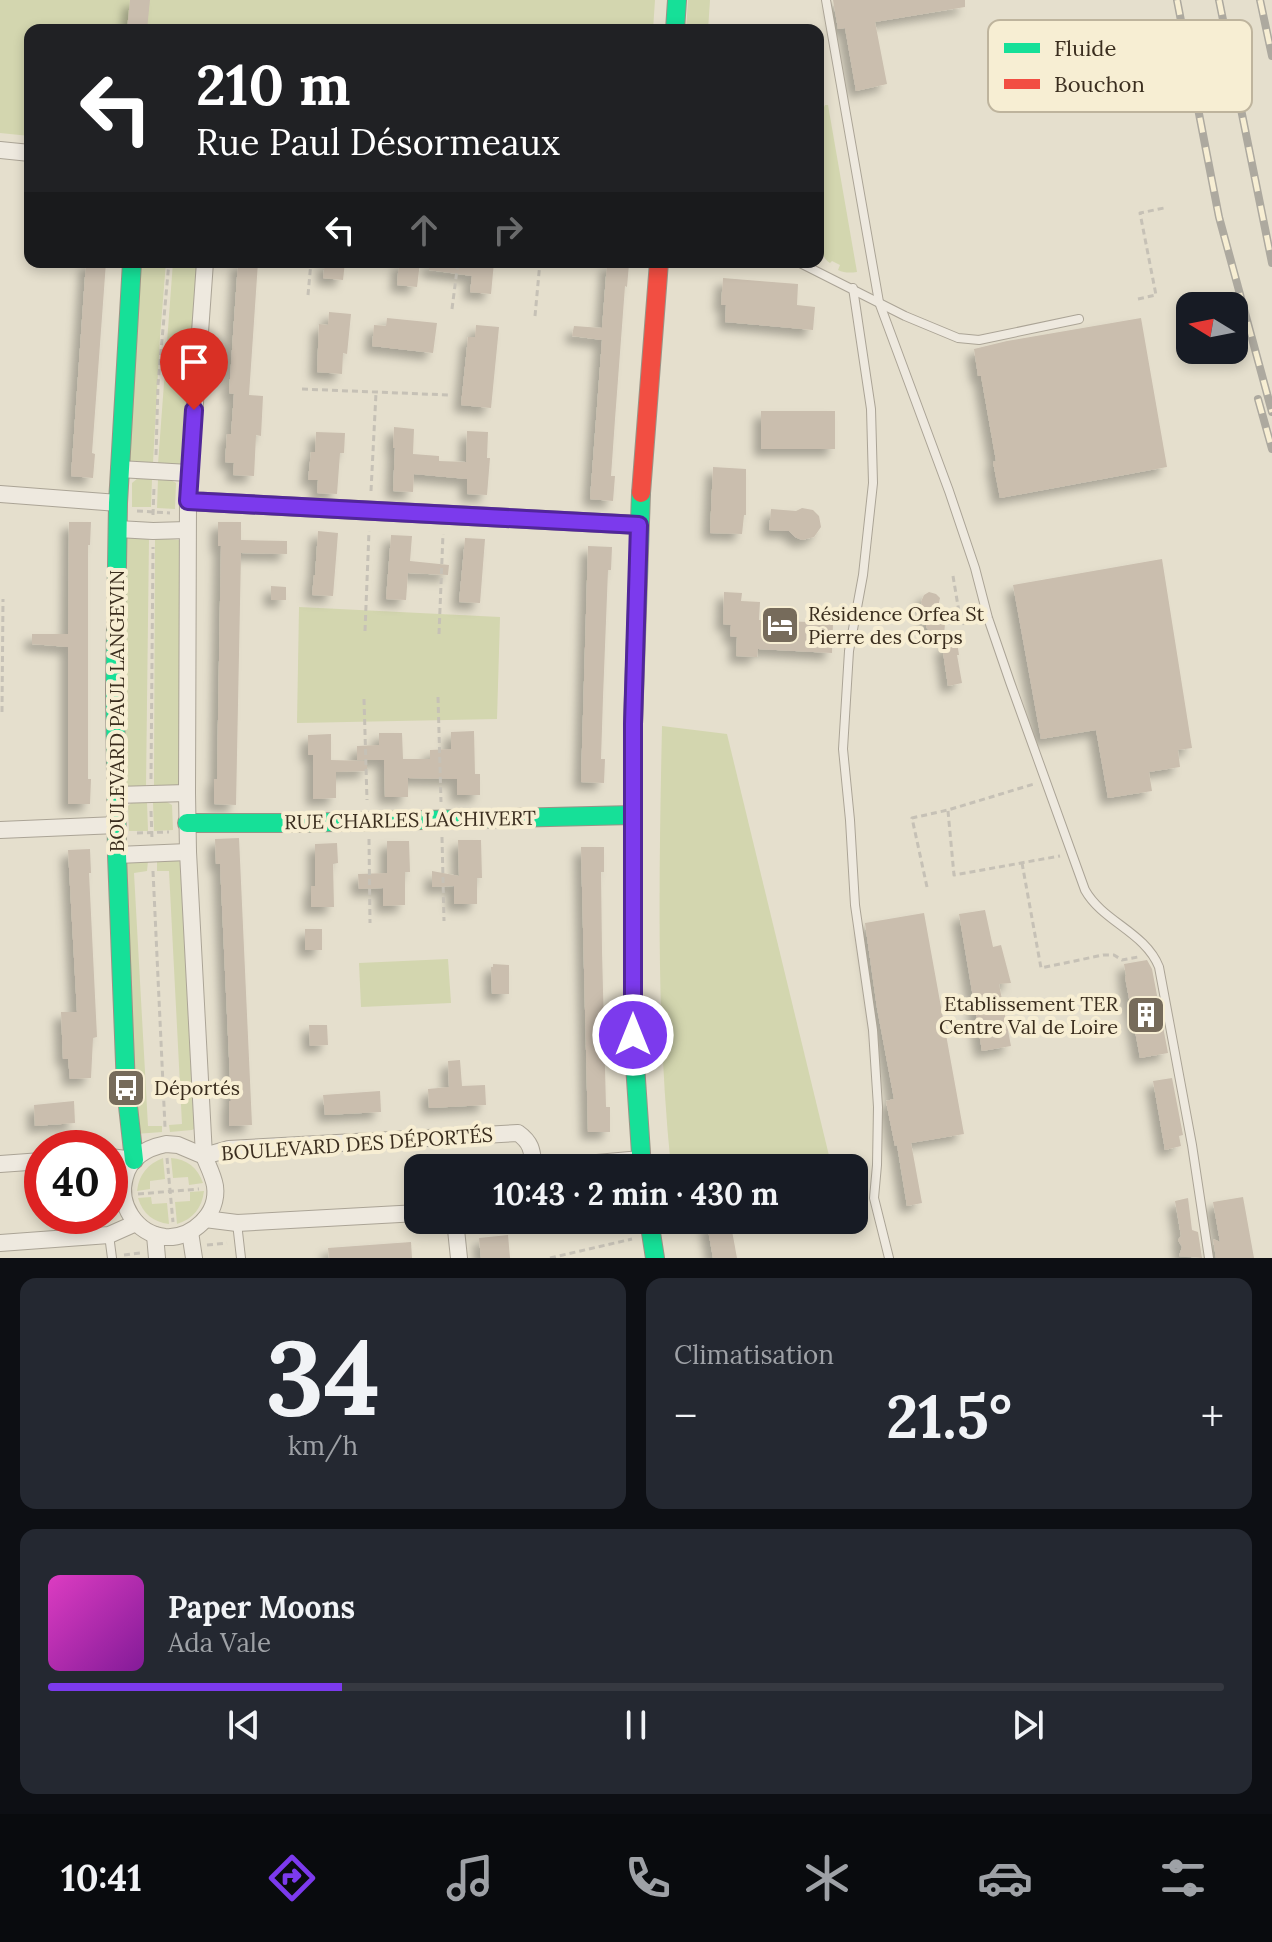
<!DOCTYPE html>
<html lang="fr">
<head>
<meta charset="utf-8">
<style>
  :root { --surface:#171b24; --page:#242831; --text:#f1f3f6; --muted:#9ea1a6; --line:#363941; --accent:#7c3aed }
  body { margin:0; font-family:Lora,serif; background:var(--page); color:var(--text); height:100vh; display:flex; flex-direction:column; font-size:30px; white-space:nowrap }
  * { box-sizing:border-box; margin:0 }
  p { font-size:26px; color:var(--muted) }
  .icon { flex:none; width:44px; height:44px; fill:none; stroke:currentColor; stroke-width:2; stroke-linecap:round; stroke-linejoin:round }
  .map { position:relative; height:1258px; overflow:hidden }
  .details { display:flex; flex-direction:column; gap:20px; padding:20px; background:#0d0f14; flex:1 }
  .details>* { flex:none }
  .banner { position:absolute; left:24px; top:24px; width:800px; height:244px; border-radius:16px; box-shadow:0 4px 12px #0003; background:#202124; color:#fff; overflow:hidden }
  .needle { width:52px; rotate:280deg }
  .buttons { position:absolute; left:1176px; top:292px; display:grid; gap:16px }
  .buttons a { display:grid; place-items:center; width:72px; height:72px; border-radius:16px; background:var(--surface); box-shadow:0 4px 12px #0003; font-size:40px }
  .speed { position:absolute; left:24px; top:1130px; display:flex; gap:16px; font-size:40px; font-weight:700; text-align:center }
  .speed>* { display:grid; place-content:center; width:104px; height:104px; border-radius:50%; background:var(--surface); box-shadow:0 4px 12px #0003; line-height:1 }
  .speed .limit { border:12px solid #d22; background:#fff; color:#111 }
  .pin { position:absolute; display:grid; place-items:center; width:68px; height:68px; color:#fff; margin:-82px -34px; border-radius:50% 50% 50% 0; rotate:-45deg; box-shadow:0 0 8px #0007 }
  .pin .icon { rotate:45deg }
  .me { position:absolute; width:88px; margin:-44px; rotate:0deg; stroke-linejoin:round; filter:drop-shadow(0 0 6px #0008) }
  .turn { display:flex; align-items:center; gap:28px; height:168px; padding:0 40px; font-size:36px }
  .turn .icon { width:104px; height:104px; stroke-width:2.5 }
  .turn b { display:block; font-size:56px; line-height:68px }
  .lanes { display:flex; align-items:center; height:76px; padding:0 40px; background:#0003; justify-content:center; gap:40px; direction:ltr }
  .lanes .off { opacity:.35 }
  .big { font-size:60px; font-weight:700; line-height:1.1 }
  .details .card { flex:1; display:flex; flex-direction:column; justify-content:center; gap:12px; min-width:0; padding:0 28px; border-radius:16px; background:var(--page) }
  .details .dial { align-items:center; gap:0 }
  .dial b { font-size:104px; line-height:1 }
  .song { display:flex; align-items:center; gap:24px }
  .cover { width:96px; height:96px; border-radius:12px; background:linear-gradient(135deg,hsl(310 70% 55%),hsl(290 70% 35%)) }
  .played { height:8px; border-radius:4px; background:linear-gradient(90deg,var(--accent) 25%,var(--line) 25%) }
  .keys { display:flex; justify-content:space-around; direction:ltr }
  .heat { display:flex; justify-content:space-between; align-items:center; font-size:44px; direction:ltr }
  .details .tiles { flex:1; display:grid; gap:20px; grid-template-columns:1fr 1fr }
  .card:last-child { grid-column:span 2 }
  .trip { position:absolute; left:404px; top:1154px; width:464px; height:80px; border-radius:16px; background:var(--surface); box-shadow:0 4px 12px #0003; font-weight:700; line-height:80px; text-align:center }
  .tab-bar { display:flex; height:128px; justify-content:space-around; align-items:center; background:#090b0e; color:var(--muted) }
  .tab-bar .icon { width:56px; height:56px }
  .tab-bar .active { color:var(--accent) }
  .tab-bar b { font-size:36px; color:var(--text) }
  .map>svg:first-child { display:block }
  .green { fill:#d3d6af }
  .building { fill:#cabeae; filter:url(#shadow) }
  .lines { fill:none; stroke-linecap:round; stroke-linejoin:round }
  .lane-casing { stroke:#aba496; stroke-width:10 }
  .street-casing { stroke:#aba496; stroke-width:18 }
  .fast-casing { stroke:#9a9386; stroke-width:20 }
  .jam-casing { stroke:#9a9386; stroke-width:20 }
  .path { stroke:#c6c1b6; stroke-width:3; stroke-dasharray:6 4; stroke-linecap:butt }
  .lane { stroke:#eee9df; stroke-width:8 }
  .street { stroke:#eee9df; stroke-width:16 }
  .fast { stroke:#16e098; stroke-width:18 }
  .jam { stroke:#f24e42; stroke-width:18 }
  .rail-casing { stroke:#ada99f; stroke-width:8 }
  .rail { stroke:#f7eed3; stroke-width:5; stroke-dasharray:15; stroke-linecap:butt }
  .route-casing { stroke:#51269a; stroke-width:20 }
  .route { stroke:#7c3aed; stroke-width:14 }
  .labels { text-anchor:middle; stroke-width:8; stroke-linejoin:round; paint-order:stroke }
  .poi-label { font-size:20px; fill:#3a2d1e; stroke:#f7eed3; text-anchor:start }
  .street-label { font-size:20px; fill:#3a2d1e; stroke:#f7eed3 }
  .key { fill:#f7eed3; stroke:#beb49d; stroke-width:2 }
  .key-label { font-size:22px; fill:#3a2d1e }
</style>
</head>
<body>
<div class="map">
<svg width="1272" height="1258" viewBox="0 0 1272 1258">
  <defs>
    <filter id="shadow"><feDropShadow dx="-7" dy="7" stdDeviation="4" flood-color="#0004"/></filter>
  </defs>
  <rect width="100%" height="100%" fill="#e5dfcd"/>
  <!-- green -->
  <g class="green">
    <path d="M0,0h655l-2,30h-623v106l-30,-3z"/>
    <path d="M688,0h22l-2,30h-22z"/>
    <path d="M825,105h3l29,167c-7,1 -13,1 -19,-2l2,-5 -8,-4 -2,2c-11,-7 -10,-22 -12,-34v-109z"/>
    <path d="M138,262h28l-6,75 -7,126h-24z"/>
    <path d="M173,262h27l-15,202 -3,1 -24,-1z"/>
    <path d="M138,478l14,1 -1,28h-19v-24z"/>
    <path d="M158,479h11l7,4 -1,26 -18,-1z"/>
    <path d="M123,537h26l-3,250 -23,1z"/>
    <path d="M155,538l25,2v244l-3,2 -23,1z"/>
    <path d="M299,607l201,10 -3,102 -200,4z"/>
    <path d="M662,726l65,8 105,434h-161c-15,-147 -12,-295 -9,-442z"/>
    <path d="M132,802h15l1,29h-19l-1,-25z"/>
    <path d="M153,802h14l5,3 1,25 -19,1z"/>
    <path d="M178,860l2,3 16,265 -4,2 -22,2 -1,-7 13,-1 -13,-253h-12v-10z"/>
    <path d="M148,861l-1,10 -13,2 14,253h14v6l-27,2 -15,-272z"/>
    <path d="M448,959l3,44 -90,4 -2,-44z"/>
    <path d="M163,1158l2,21 -15,2v8l-13,2c2,-17 11,-27 26,-33z"/>
    <path d="M171,1158c16,1 27,10 32,25l-14,2 -1,-8 -15,1z"/>
    <path d="M204,1191c-2,17 -11,28 -27,33l-2,-22 15,-1v-9z"/>
    <path d="M151,1197l1,7 15,-1 2,21c-16,-2 -26,-10 -31,-26z"/>
  </g>
  <!-- building -->
  <g class="building">
    <path d="M130,0h20l-3,30h-20z"/>
    <path d="M833,0h132v7l-90,15 12,62 -31,7 -11,-63 -7,1z"/>
    <path d="M86,262h20l-14,191 3,1 -2,24 -22,-2z"/>
    <path d="M238,262h20l-9,133 14,1 -2,40 -5,-1 -2,41 -21,-1 1,-12 -9,-1 2,-28h4l3,-40 -5,-1z"/>
    <path d="M325,262h20l-2,18 -20,-2z"/>
    <path d="M399,262h21l-3,25 -20,-2z"/>
    <path d="M429,262h65l-3,32 -21,-2 2,-16 -43,-6z"/>
    <path d="M607,263l22,1 -2,23 -2,-1 -10,133 -4,57h4l-2,25 -23,-2 12,-159 -30,-4 2,-10 28,2z"/>
    <path d="M723,278l75,6 -1,21 18,2 -2,23 -88,-8 1,-17h-5z"/>
    <path d="M329,312l22,2 -4,40 -4,-1 -1,21 -25,-2 2,-48 9,1z"/>
    <path d="M387,318l50,5 -4,30 -61,-7 2,-21 12,1z"/>
    <path d="M1141,318l26,149 -167,31 -7,-36 3,-1 -15,-85h-3l-4,-27 33,-8z"/>
    <path d="M476,325l23,2 -8,81 -30,-3 7,-68h7z"/>
    <rect x="761" y="411" width="74" height="38"/>
    <path d="M394,427l20,2 -1,25 26,2v5l27,1 1,-31 21,1 -1,26h3l-3,37 -20,-1v-15l-53,-5 -1,18 -20,-1 2,-43h-2z"/>
    <path d="M316,432l29,1 -1,20h-4l-3,41 -20,-1 1,-13h-10l3,-28h4z"/>
    <path d="M713,467l33,2v46h-2l-2,19 -32,-1z"/>
    <path d="M802,508l11,2 6,6 2,11 -7,10 -12,3 -7,-3 -6,-6 -20,-1 2,-21 25,2z"/>
    <path d="M69,522h22l-1,23h-2v234h3l-1,25h-22v-157l-36,-3v-10h36z"/>
    <path d="M218,522h23v18l46,1v13l-46,-1 -5,252 -22,-1v-25h3l3,-178 1,-55h-3z"/>
    <path d="M318,531l20,2 -5,63 -21,-1 2,-20h1z"/>
    <path d="M391,535l21,1 -2,25 39,4 -1,10 -40,-2 -2,27 -20,-1z"/>
    <path d="M465,538l20,1 -5,64 -21,-1z"/>
    <path d="M588,546l24,1 -1,23h-3l-5,127 -2,62h4l-1,24 -23,-1z"/>
    <path d="M1162,559l30,189 -14,2 2,17 -31,5 3,19 -44,7 -12,-68 -55,9 -28,-154z"/>
    <path d="M271,586l15,1v13h-15z"/>
    <path d="M724,592l18,1 -1,8 19,1 -1,18 74,3 -1,30 -74,-4 -1,8 -21,-1 1,-19 -7,-1 1,-11 -8,-1z"/>
    <path d="M929,592l7,2 4,4 -3,14 8,11 -1,13 -13,-3 -5,-6v-5l4,-8 -7,-7 -2,-5 3,-7z"/>
    <path d="M957,642l2,13h-2l5,28 -14,3 -6,-41z"/>
    <path d="M474,731l1,43h5v21h-23v-16l-49,-1v19h-23l-1,-37h-27v-14l22,-1v-12h23l1,26h27v-9l21,-1v-17z"/>
    <path d="M331,734v26l36,1v10l-31,1v26l-23,1v-44h-5v-20z"/>
    <path d="M239,838l13,287 -23,1v-25h2l-10,-216 -1,-21h-4l-1,-25z"/>
    <path d="M458,840h23l1,38h-5v26h-23v-18l-22,1v-16l27,5z"/>
    <path d="M387,841h22l1,31h-5v33l-22,1v-18l-24,1 -1,-15 29,-1z"/>
    <path d="M337,843l1,20 -5,1 1,43h-23v-21h4v-42z"/>
    <path d="M581,847h23v25h-3l1,79 4,156h4v25h-22z"/>
    <path d="M90,849l1,24h-2l8,164 -4,1 -2,40 -21,1 -2,-20h-5l-2,-47h16l-9,-162z"/>
    <path d="M985,910l8,37 8,-2 10,38 -12,1 12,62 -29,5 -23,-137z"/>
    <path d="M924,913l40,221 -53,9 11,60 -15,3 -10,-61 -2,1 -9,-45 8,-2 -17,-91 -12,-85z"/>
    <rect x="305" y="929" width="17" height="21"/>
    <path d="M1147,960l5,9 16,84 -28,5 -15,-81 1,-1 -2,-12z"/>
    <path d="M493,964l16,1v29h-17l-1,-27h2z"/>
    <path d="M309,1025h18l1,20 -18,1z"/>
    <path d="M460,1060l2,26 23,-1 1,20 -57,3 -1,-19 21,-2 -1,-26z"/>
    <path d="M1172,1078l11,57 -4,1 2,10 -16,4 -12,-69z"/>
    <path d="M380,1091l1,21 -56,3 -2,-20z"/>
    <path d="M74,1101l1,22 -40,3 -1,-21z"/>
    <path d="M1243,1197l11,61h-38l-3,-19 7,3 -7,-40z"/>
    <path d="M1188,1198l4,32 6,2 4,26 -23,-2 3,-9 -4,-7 3,-4 -6,-35z"/>
    <path d="M730,1220l7,38h-24l-6,-34z"/>
    <path d="M508,1235l2,23h-29l-2,-20z"/>
    <path d="M411,1242l1,16h-83l-1,-10z"/>
  </g>
  <g class="lines">
    <defs>
      <g id="lane">
        <path d="M826,0l53,302 70,189 26,77 13,50 22,64 75,208c18,32 60,42 74,77l33,178 17,113"/>
        <path d="M798,262l107,54 53,22 21,2 100,-21"/>
        <path d="M853,288l18,121 2,74 -10,92 -14,76 -6,98 7,71 5,85 18,125 5,77 -1,58 -3,33 15,60"/>
        <path d="M237,1223l4,35"/>
        <path d="M109,1235l3,23"/>
      </g>
      <g id="street">
        <path d="M0,150l30,3"/>
        <path d="M119,469l70,4"/>
        <path d="M0,494l118,9"/>
        <path d="M118,529l35,2 34,-1"/>
        <path d="M116,795l71,-2"/>
        <path d="M0,830l117,-5"/>
        <path d="M117,855l71,-3"/>
        <path d="M166,1144l12,1 26,11c4,10 9,19 11,30 4,28 -23,53 -50,51 -29,-3 -48,-33 -40,-60 5,-20 21,-29 41,-33z"/>
        <path d="M204,1156l-16,-304 -1,-59 1,-292 17,-239"/>
        <path d="M204,1156l25,-7 289,-16c14,10 14,18 16,35"/>
        <path d="M110,1157l24,3"/>
        <path d="M0,1164l42,-3"/>
        <path d="M542,1168l99,-9"/>
        <path d="M205,1219l32,4 181,-10"/>
        <path d="M455,1220l4,38"/>
        <path d="M190,1232l4,26"/>
        <path d="M155,1235l2,23"/>
        <path d="M0,1243l109,-8 27,-12"/>
      </g>
      <g id="fast">
        <path d="M675,30l2,-30"/>
        <path d="M132,262l-14,241 -3,187 2,165 9,233 8,72"/>
        <path d="M641,493l-8,231v311l9,133"/>
        <path d="M188,501l451,24"/>
        <path d="M187,823h106l340,-8"/>
        <path d="M649,1220l6,38"/>
      </g>
      <path id="jam" d="M641,493l18,-231"/>
    </defs>
    <!-- lane casing -->
    <use href="#lane" class="lane-casing"/>
    <!-- street casing -->
    <use href="#street" class="street-casing"/>
    <!-- fast casing -->
    <use href="#fast" class="fast-casing"/>
    <!-- jam casing -->
    <use href="#jam" class="jam-casing"/>
    <!-- path -->
    <g class="path">
      <path d="M308,295l3,-33"/>
      <path d="M1138,299l18,-4 -16,-82 24,-5"/>
      <path d="M452,309l6,-47"/>
      <path d="M535,316l5,-54"/>
      <path d="M302,389l146,6"/>
      <path d="M156,455l2,-71 11,-122"/>
      <path d="M371,491l5,-98"/>
      <path d="M137,511l33,2"/>
      <path d="M153,515l1,-28"/>
      <path d="M953,576l8,48 16,-3"/>
      <path d="M365,631l4,-100"/>
      <path d="M439,634l4,-100"/>
      <path d="M438,697l3,105"/>
      <path d="M364,699l3,101"/>
      <path d="M2,712l1,-113"/>
      <path d="M151,779l2,-232"/>
      <path d="M151,811l1,28"/>
      <path d="M948,811l6,64 106,-19"/>
      <path d="M137,833l32,-1"/>
      <path d="M442,837l2,84"/>
      <path d="M369,839l1,84"/>
      <path d="M1022,863l19,105 62,-13h11l8,5 16,-3"/>
      <path d="M153,871l12,256"/>
      <path d="M927,887l-15,-69 36,-8 86,-26"/>
      <path d="M167,1158l6,64"/>
      <path d="M138,1194l61,-5"/>
      <path d="M207,1245l20,-2"/>
      <path d="M124,1255l16,-2"/>
      <path d="M550,1258l82,-19"/>
    </g>
    <!-- lane -->
    <use href="#lane" class="lane"/>
    <!-- street -->
    <use href="#street" class="street"/>
    <!-- fast -->
    <use href="#fast" class="fast"/>
    <!-- jam -->
    <use href="#jam" class="jam"/>
    <defs>
      <g id="rail">
        <path d="M1177,0l42,217 53,195"/>
        <path d="M1219,0l53,263"/>
        <path d="M1260,0l12,56"/>
        <path d="M1258,399l14,50"/>
      </g>
    </defs>
    <!-- rail casing -->
    <use href="#rail" class="rail-casing"/>
    <!-- rail -->
    <use href="#rail" class="rail"/>
  </g>
  <g class="lines">
    <defs>
      <path id="route" d="M194,410l-6,91 451,24 -6,199v311"/>
    </defs>
    <!-- route casing -->
    <use href="#route" class="route-casing"/>
    <!-- route -->
    <use href="#route" class="route"/>
  </g>
  <!-- icons -->
  <defs>
    <symbol id="hotel-square" viewBox="-11 -11 22 22"><rect x="-9" y="-9" width="18" height="18" rx="4" fill="#766b5b" stroke="#f7eed3"/><path d="M-6-4.5h1.5V1H6V5H4.5V3h-9V5H-6ZM-4 0a1.8 1.8 0 1 1 3.6 0ZM.5 0V-2.5h3Q6-2.5 6 0Z" fill="#fff"/></symbol>
    <symbol id="building-square" viewBox="-11 -11 22 22"><rect x="-9" y="-9" width="18" height="18" rx="4" fill="#766b5b" stroke="#f7eed3"/><path d="M-4-6H4V6H1V3H-1V6H-4ZM-2.5-4.3h1.7v1.8h-1.7ZM.8-4.3h1.7v1.8H.8ZM-2.5-1h1.7V.8h-1.7ZM.8-1h1.7V.8H.8Z" fill="#fff"/></symbol>
    <symbol id="bus-square" viewBox="-11 -11 22 22"><rect x="-9" y="-9" width="18" height="18" rx="4" fill="#766b5b" stroke="#f7eed3"/><path d="M-5-6H5V4H4V6H2V4H-2V6H-4V4H-5ZM-3.5-4V0h7V-4ZM-3.5 1.2v1.5H-2V1.2ZM2 1.2v1.5H3.5V1.2Z" fill="#fff"/></symbol>
  </defs>
  <g fill-rule="evenodd">
    <use href="#hotel-square" x="758" y="603" width="44" height="44"/>
    <use href="#building-square" x="1124" y="993" width="44" height="44"/>
    <use href="#bus-square" x="104" y="1066" width="44" height="44"/>
  </g>
  <g class="labels">
    <!-- poi labels -->
    <g class="poi-label">
      <text x="808" y="621">Résidence Orfea St<tspan x="808" dy="23">Pierre des Corps</tspan></text>
      <text x="1118" y="1011" text-anchor="end">Etablissement TER<tspan x="1118" dy="23">Centre Val de Loire</tspan></text>
      <text x="154" y="1095">Déportés</text>
    </g>
    <!-- street labels -->
    <g class="street-label">
      <text transform="translate(117 711) rotate(-90)" y="7">BOULEVARD PAUL LANGEVIN</text>
      <text transform="translate(410 820) rotate(-1)" y="7">RUE CHARLES LACHIVERT</text>
      <text transform="translate(357 1144) rotate(-4)" y="7">BOULEVARD DES DÉPORTÉS</text>
    </g>
  </g>
  <!-- legend -->
  <rect x="988" y="20" width="264" height="92" rx="12" class="key"/>
  <rect x="1004" y="43" width="36" height="10" fill="#16e098"/>
  <rect x="1004" y="79" width="36" height="10" fill="#f24e42"/>
  <g class="key-label">
    <text x="1054" y="56">Fluide</text>
    <text x="1054" y="92">Bouchon</text>
  </g>
</svg>
<div class="buttons">
<a><svg class="needle" viewBox="-14 -14 28 28"><path d="M0-13l5 13h-10z" fill="#e53935"/><path d="M0 13l5-13h-10z" fill="#9ea1a6"/></svg></a>
</div>
<div class="speed"><div class="limit">40</div></div>
<div class="pin" style="left:194px;top:410px;background:#d93025"><svg class="icon" aria-label="arrive" viewBox="0 0 24 24"><path d="M6 21V4h12l-3 4 3 4H6"/></svg></div>
<svg class="me" style="left:633px;top:1035px" viewBox="-20 -20 40 40"><circle r="17" fill="#7c3aed" stroke="#fff" stroke-width="3"/><path d="M0-11L8 9 0 5-8 9z" fill="#fff"/></svg>
<div class="trip">10:43 · 2 min · 430 m</div>
<div class="banner">
<div class="turn"><svg class="icon" aria-label="left" viewBox="0 0 24 24"><path d="M17 20v-9H6M10 6l-5 5 5 5"/></svg><div><b>210 m</b>Rue Paul Désormeaux</div></div>
<div class="lanes"><svg class="icon" aria-label="left" viewBox="0 0 24 24"><path d="M17 20v-9H6M10 6l-5 5 5 5"/></svg><svg class="icon off" aria-label="ahead" viewBox="0 0 24 24"><path d="M12 20V5M6 11l6-6 6 6"/></svg><svg class="icon off" aria-label="right" viewBox="0 0 24 24"><path d="M7 20v-9h11M14 6l5 5-5 5"/></svg></div>
</div>
</div>
<section class="details">
<div class="tiles">
<div class="card dial"><b>34</b><p>km/h</p></div>
<div class="card"><p>Climatisation</p>
<div class="heat"><a>−</a><b class="big">21.5°</b><a>+</a></div>
</div>
<div class="card">
<div class="song"><i class="cover"></i><div><b>Paper Moons</b><p>Ada Vale</p></div></div>
<div class="played"></div>
<div class="keys"><svg class="icon" aria-label="previous" viewBox="0 0 24 24"><path d="M18 5L8 12l10 7zM5 5v14"/></svg><svg class="icon" aria-label="pause" viewBox="0 0 24 24"><path d="M8 5v14M16 5v14"/></svg><svg class="icon" aria-label="next" viewBox="0 0 24 24"><path d="M6 5l10 7-10 7zM19 5v14"/></svg></div>
</div>
</div>
</section>
<nav class="tab-bar">
<b>10:41</b>
<svg class="icon active" aria-label="directions" viewBox="0 0 24 24"><path d="M12 3l9 9-9 9-9-9zM9 14v-3h6M13 9l2 2-2 2"/></svg>
<svg class="icon" aria-label="music" viewBox="0 0 24 24"><path d="M9 18V5l10-2v13"/><circle cx="6" cy="18" r="3"/><circle cx="16" cy="16" r="3"/></svg>
<svg class="icon" aria-label="phone" viewBox="0 0 24 24"><path d="M5 4h4l2 5-3 2q2 4 5 5l2-3 5 2v4C11 20 4 13 5 4z"/></svg>
<svg class="icon" aria-label="climate" viewBox="0 0 24 24"><path d="M12 3v18M4 7l16 10M4 17L20 7"/></svg>
<svg class="icon" aria-label="car" viewBox="0 0 24 24"><path d="M5 17H2v-5l4-1 3-4h7l3 4 3 1v5h-3M9 17h6M6 11h13"/><circle cx="7" cy="17" r="2"/><circle cx="17" cy="17" r="2"/></svg>
<svg class="icon" aria-label="filters" viewBox="0 0 24 24"><path d="M4 7h16M4 17h16"/><circle cx="9" cy="7" r="2"/><circle cx="15" cy="17" r="2"/></svg>
</nav>
</body>
</html>
